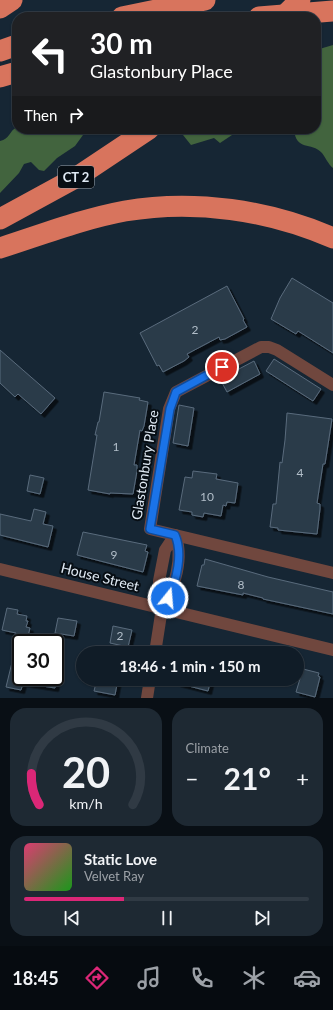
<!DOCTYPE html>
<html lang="en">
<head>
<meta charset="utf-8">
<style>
  :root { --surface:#101c27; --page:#1e2933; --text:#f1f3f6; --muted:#9ca1a7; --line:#303a44; --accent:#db2777 }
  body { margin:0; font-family:Lato,sans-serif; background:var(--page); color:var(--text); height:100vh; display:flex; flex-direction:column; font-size:15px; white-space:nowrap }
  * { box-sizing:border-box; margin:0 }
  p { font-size:13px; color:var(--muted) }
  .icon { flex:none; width:22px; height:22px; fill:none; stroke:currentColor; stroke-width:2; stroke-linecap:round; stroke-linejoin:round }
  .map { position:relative; height:698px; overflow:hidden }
  .panel { display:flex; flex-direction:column; gap:10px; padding:10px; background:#090f15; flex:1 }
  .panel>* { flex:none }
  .guide { position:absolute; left:12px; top:12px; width:309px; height:122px; border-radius:16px; box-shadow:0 1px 3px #0004,0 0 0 1px var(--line); background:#202124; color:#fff; overflow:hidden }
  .speed { position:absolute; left:12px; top:634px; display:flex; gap:8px; font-size:20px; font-weight:700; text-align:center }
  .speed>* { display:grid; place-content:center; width:52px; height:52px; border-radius:50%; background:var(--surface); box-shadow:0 1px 3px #0004,0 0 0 1px var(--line); line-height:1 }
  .speed .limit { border:2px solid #111; border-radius:6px; background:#fff; color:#111 }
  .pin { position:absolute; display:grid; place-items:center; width:34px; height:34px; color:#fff; margin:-17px; border:2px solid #fff; border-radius:50%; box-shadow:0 1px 4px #0007 }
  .me { position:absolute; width:44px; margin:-22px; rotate:17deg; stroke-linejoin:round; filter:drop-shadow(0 0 3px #0008) }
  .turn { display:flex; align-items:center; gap:14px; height:84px; padding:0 12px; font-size:18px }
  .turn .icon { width:52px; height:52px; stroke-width:2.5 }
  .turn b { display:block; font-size:28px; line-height:34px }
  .then { display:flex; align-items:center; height:38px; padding:0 12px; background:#0003; gap:8px; font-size:15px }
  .big { font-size:30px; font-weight:700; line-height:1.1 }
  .panel .tile { flex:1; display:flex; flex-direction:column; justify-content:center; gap:6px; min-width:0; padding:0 14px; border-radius:16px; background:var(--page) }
  .panel .dial { align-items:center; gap:0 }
  .dial svg { height:104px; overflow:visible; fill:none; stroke:var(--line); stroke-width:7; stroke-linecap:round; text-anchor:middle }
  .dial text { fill:var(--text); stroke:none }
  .song { display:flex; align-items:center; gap:12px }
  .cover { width:48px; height:48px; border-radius:6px; background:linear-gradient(135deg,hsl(340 70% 55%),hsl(120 70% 35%)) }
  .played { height:4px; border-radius:2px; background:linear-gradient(90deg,var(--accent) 35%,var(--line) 35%) }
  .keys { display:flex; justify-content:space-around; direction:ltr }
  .heat { display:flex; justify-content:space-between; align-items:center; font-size:22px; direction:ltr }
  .panel .tiles { flex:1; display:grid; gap:10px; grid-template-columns:1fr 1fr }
  .tile:last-child { grid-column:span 2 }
  .trip { position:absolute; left:76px; top:646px; width:228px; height:40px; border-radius:20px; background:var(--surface); box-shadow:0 1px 3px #0004,0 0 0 1px var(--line); font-weight:700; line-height:40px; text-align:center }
  .dock { display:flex; height:64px; justify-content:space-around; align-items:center; background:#060b10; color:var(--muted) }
  .dock .icon { width:28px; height:28px }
  .dock .on { color:var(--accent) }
  .dock b { font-size:18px; color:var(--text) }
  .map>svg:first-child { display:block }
  .forest { fill:#42643e }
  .building { fill:#2b3b4a; stroke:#596b7c; filter:url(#shadow) }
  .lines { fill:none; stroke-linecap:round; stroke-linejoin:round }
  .minor { stroke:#70473e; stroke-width:12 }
  .motorway { stroke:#d8745d; stroke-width:21 }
  .motorway-bridge { stroke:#d8745d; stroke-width:21 }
  .route-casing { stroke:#114b97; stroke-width:10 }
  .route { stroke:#1a73e8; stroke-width:7 }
  .labels { text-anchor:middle; stroke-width:4; stroke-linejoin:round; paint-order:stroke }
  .number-label { font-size:12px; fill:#b2bec9 }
  .shield { fill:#070e14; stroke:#9ea7b0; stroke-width:1 }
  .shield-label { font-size:13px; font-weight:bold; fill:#dfe9f3 }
  .street-label { font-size:14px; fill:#dfe9f3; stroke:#070e14 }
</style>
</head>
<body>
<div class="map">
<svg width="333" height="698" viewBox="0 0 333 698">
  <defs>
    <filter id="shadow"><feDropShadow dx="3.5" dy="3.5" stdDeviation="0" flood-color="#0009"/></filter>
  </defs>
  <rect width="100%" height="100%" fill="#162634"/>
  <!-- forest -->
  <g class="forest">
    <path d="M333,45v123c-5,-4 -7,-10 -11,-15 -11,-12 -26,-1 -28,-24h22v-79z"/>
    <path d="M17,127v2h76l-10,6 -8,11 -18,12 -13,13 -5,-1 -8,-8 -7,2 -5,9 -19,20v-52c10,-2 9,-10 17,-14z"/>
    <path d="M191,129h50l-21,14 -6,-5 -23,7 -8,-10z"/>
  </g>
  <!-- building -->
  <g class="building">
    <path d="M292,278l41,25v50l-35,-22 -2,3 -25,-15 9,-21z"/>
    <path d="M227,286l17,33 -1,1 4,7 -22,12 -5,1 -1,-3 -32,17 2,3 -5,4 -21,11 -4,-7 -2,1 -17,-33z"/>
    <path d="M0,350l55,48 -14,16 -23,-20 -3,3 -15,-14z"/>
    <path d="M274,359l47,30 -8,12 -47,-30z"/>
    <path d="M254,361l6,13 -33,18 -7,-13z"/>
    <path d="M104,392l36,6 -1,2 9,2 -4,24 -2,5 -2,-1 -6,35h3v6l-4,23 -23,-1v1l-22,-4 9,-55h-2l3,-13h1z"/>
    <path d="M179,405l15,3 -6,38 -15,-3z"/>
    <path d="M287,413l45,6 -7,45h-2l-6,39 3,1v5l-3,25 -39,-4v-2l-8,-1 3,-23h3l4,-42 2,1 3,-23z"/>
    <path d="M193,471l24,3 -1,5 22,4 -3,20 -8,-1 -1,4 -3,-1 -2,11 -17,-3 -1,4 -11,-2v-3l-13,-2 6,-33 7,1z"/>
    <path d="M30,475l14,3 -4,16 -13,-3z"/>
    <path d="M34,509l12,3 -3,12 10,2 -5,21 -48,-12v-21l31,7z"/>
    <path d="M83,532l64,13 -2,6 3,1 -5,20 -66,-17z"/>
    <path d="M205,559l63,18 65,15v22l-70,-15v-1l-20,-5v2l-46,-9 5,-21h2z"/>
    <path d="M7,608l11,2 -1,4 10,2 -1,5h2l-2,6 4,1 -3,12 -12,-2 1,-5 -14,-3z"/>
    <path d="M58,618l19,3 -3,15 -19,-3z"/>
    <path d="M113,626l19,4 -4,17 -18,-4z"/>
    <path d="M17,642l4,1v34h36l-2,11 -32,-5 -2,7 -15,-3z"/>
    <path d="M303,669l16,4 -1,3 2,1 -5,20 -19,-5z"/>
    <path d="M97,679h21l-3,16 -21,-4z"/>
    <path d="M177,679h34l-3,12 -31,-8z"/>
  </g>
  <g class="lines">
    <!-- minor -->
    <g class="minor">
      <path d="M333,385l-56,-35 -8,-3h-8l-85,45 -7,17 -19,120 183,44"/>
      <path d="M0,569l333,81"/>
      <path d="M155,653l7,-45 -3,-15v-12l6,-31 10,-15c9,21 0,54 -13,73"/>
      <path d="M147,698l3,-19"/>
    </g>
    <!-- motorway -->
    <g class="motorway">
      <path d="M0,8l12,-8"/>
      <path d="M122,17l83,-17"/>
      <path d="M259,17l74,-6"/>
      <path d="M0,51l17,-6"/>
      <path d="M0,77l17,-5"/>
      <path d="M0,219l77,-42 72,-48"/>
      <path d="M0,248c41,-13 82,-29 125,-37 69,-12 144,-1 208,27"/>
    </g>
    <!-- motorway-bridge -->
    <path class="motorway-bridge" d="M283,17l17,-17"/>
  </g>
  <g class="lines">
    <defs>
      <path id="route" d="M168,598c9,-18 15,-45 7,-63l-25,-6 20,-120 6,-17 46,-25"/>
    </defs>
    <!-- route casing -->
    <use href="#route" class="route-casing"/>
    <!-- route -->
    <use href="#route" class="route"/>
  </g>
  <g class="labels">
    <!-- number labels -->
    <g class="number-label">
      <text x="195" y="334">2</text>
      <text x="116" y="451">1</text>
      <text x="300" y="477">4</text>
      <text x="207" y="501">10</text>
      <text x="114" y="559">9</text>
      <text x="241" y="589">8</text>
      <text x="120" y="640">2</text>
    </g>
    <!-- shield labels -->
    <rect class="shield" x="58" y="166" width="36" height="22" rx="3"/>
    <g class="shield-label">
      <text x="76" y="182">CT 2</text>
    </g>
    <!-- street labels -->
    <g class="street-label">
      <text transform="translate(145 465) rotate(-81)" y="5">Glastonbury Place</text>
      <text transform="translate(100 577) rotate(14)" y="5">House Street</text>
    </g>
  </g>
</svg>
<div class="speed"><div class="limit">30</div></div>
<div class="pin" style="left:222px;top:367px;background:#d93025"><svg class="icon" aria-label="arrive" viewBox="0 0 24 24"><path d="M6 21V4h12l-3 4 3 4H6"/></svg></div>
<svg class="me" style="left:168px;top:598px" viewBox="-20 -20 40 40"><circle r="17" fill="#1a73e8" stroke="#fff" stroke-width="3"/><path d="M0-11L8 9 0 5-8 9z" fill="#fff"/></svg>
<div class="trip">18:46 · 1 min · 150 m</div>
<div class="guide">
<div class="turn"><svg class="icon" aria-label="left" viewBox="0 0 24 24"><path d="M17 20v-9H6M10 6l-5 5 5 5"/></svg><div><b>30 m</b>Glastonbury Place</div></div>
<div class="then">Then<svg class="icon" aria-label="right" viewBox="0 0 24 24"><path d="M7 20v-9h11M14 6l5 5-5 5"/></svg></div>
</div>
</div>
<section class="panel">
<div class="tiles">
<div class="tile dial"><svg viewBox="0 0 100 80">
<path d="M14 69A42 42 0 1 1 86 69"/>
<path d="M14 69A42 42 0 0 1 8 45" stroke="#db2777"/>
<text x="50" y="56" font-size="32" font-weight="700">20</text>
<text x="50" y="72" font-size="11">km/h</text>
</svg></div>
<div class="tile"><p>Climate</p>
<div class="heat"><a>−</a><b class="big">21°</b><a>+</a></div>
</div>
<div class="tile">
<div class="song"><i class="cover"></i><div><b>Static Love</b><p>Velvet Ray</p></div></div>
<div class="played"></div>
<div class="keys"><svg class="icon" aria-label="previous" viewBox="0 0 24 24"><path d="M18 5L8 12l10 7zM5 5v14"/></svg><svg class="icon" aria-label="pause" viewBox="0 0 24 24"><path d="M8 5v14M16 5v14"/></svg><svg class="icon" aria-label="next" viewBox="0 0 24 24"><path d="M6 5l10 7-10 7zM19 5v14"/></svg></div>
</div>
</div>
</section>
<nav class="dock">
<b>18:45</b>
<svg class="icon on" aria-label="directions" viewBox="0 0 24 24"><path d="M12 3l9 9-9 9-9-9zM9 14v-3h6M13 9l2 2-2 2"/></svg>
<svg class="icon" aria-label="music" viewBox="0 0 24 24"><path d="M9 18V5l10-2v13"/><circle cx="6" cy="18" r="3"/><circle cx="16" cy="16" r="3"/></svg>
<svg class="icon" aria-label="phone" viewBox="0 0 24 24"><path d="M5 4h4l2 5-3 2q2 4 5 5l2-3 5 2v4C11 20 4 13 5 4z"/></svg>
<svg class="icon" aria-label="climate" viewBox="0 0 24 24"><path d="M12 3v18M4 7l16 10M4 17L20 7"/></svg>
<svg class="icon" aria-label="car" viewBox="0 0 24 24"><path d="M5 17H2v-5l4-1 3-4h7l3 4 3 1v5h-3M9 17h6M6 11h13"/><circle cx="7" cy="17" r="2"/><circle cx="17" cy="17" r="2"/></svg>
</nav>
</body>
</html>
